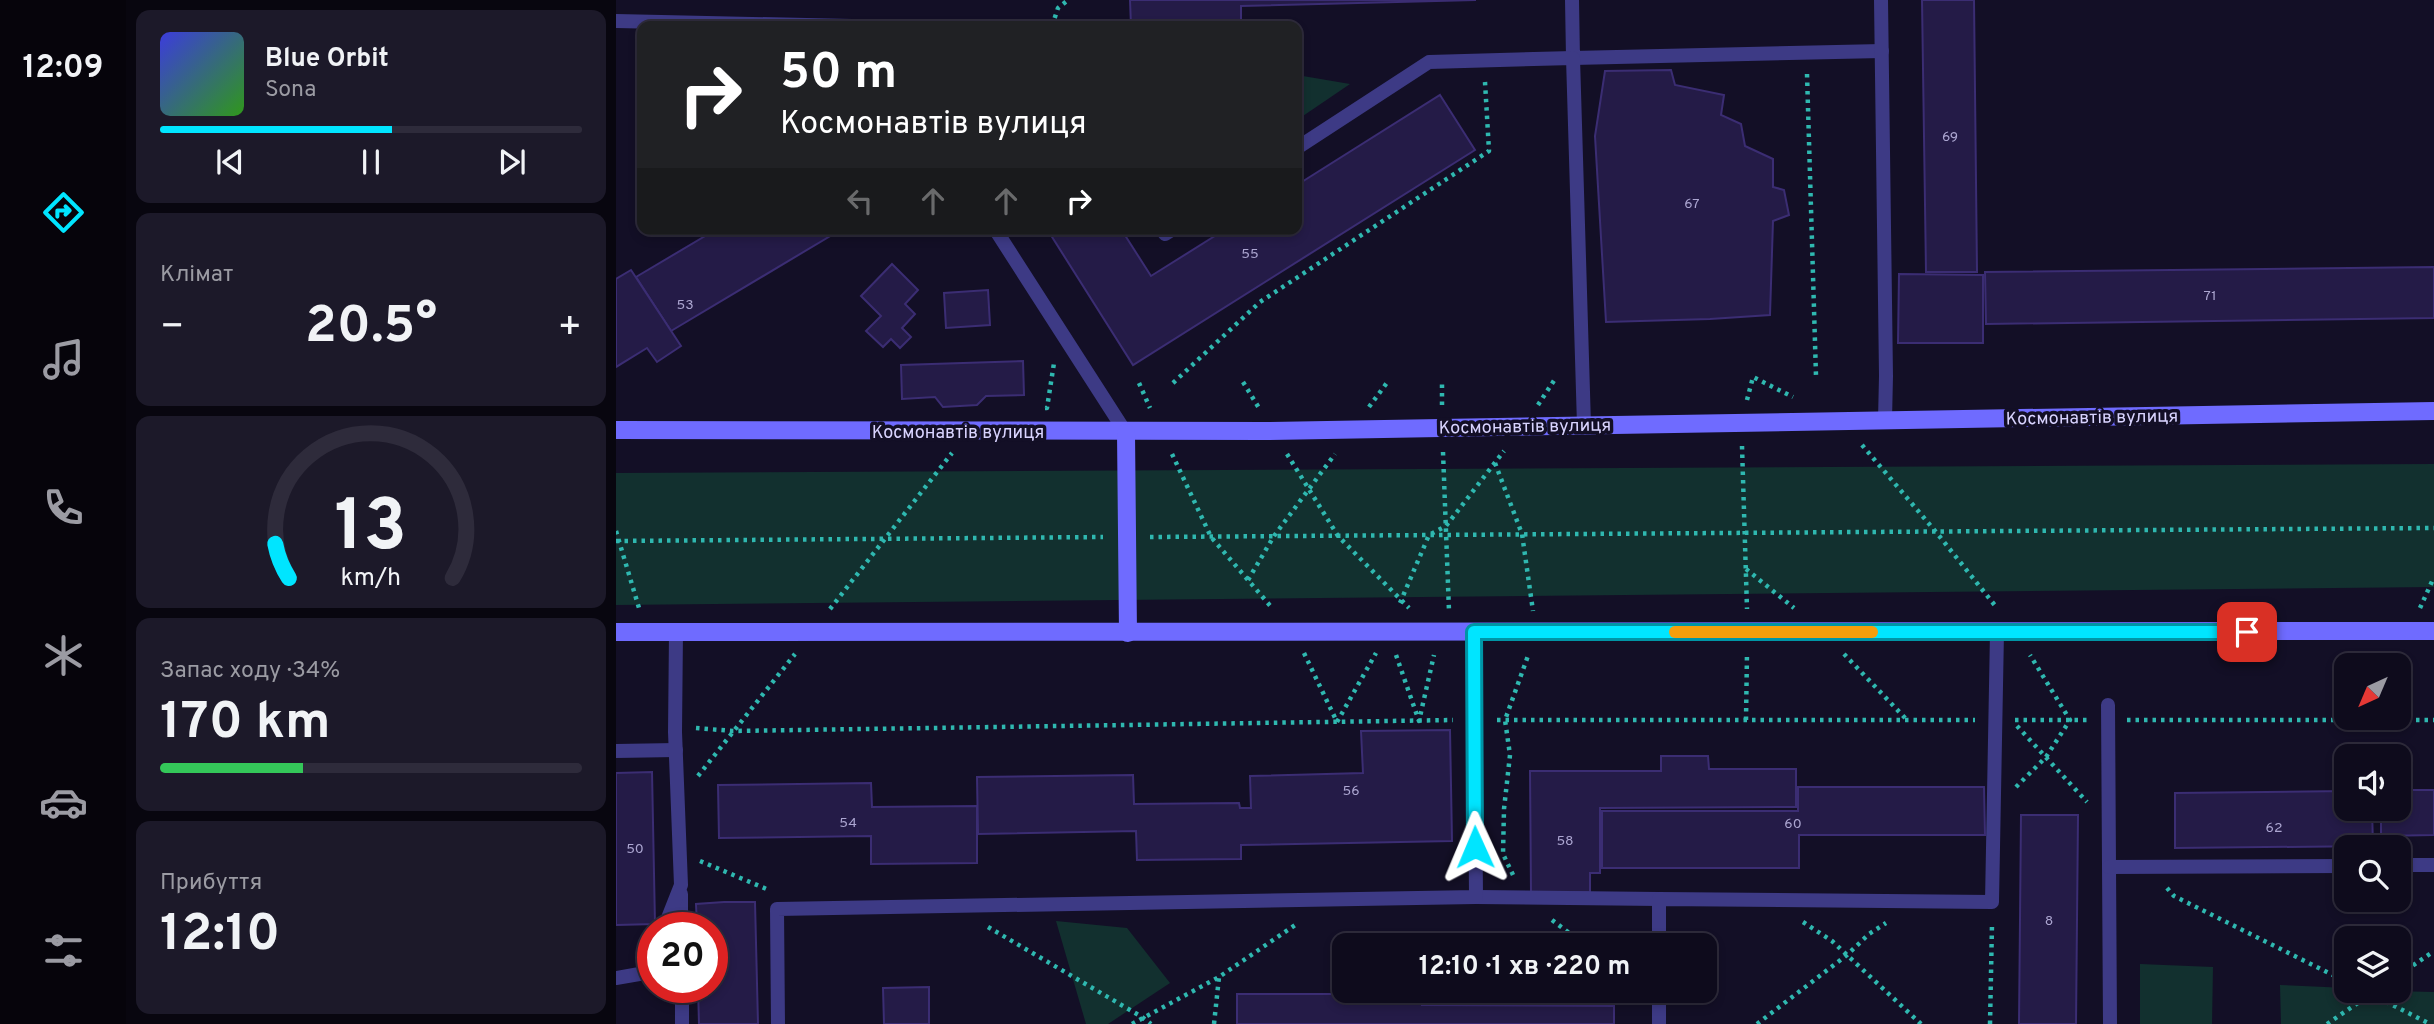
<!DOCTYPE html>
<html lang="uk">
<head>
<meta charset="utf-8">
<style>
  :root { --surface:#0e0b1c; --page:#1c1929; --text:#f1f3f6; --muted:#9b9ba3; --line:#2e2b3b; --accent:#00e5ff }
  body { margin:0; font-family:Overpass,sans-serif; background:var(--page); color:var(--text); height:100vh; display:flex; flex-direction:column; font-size:26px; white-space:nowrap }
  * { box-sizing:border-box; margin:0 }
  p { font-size:23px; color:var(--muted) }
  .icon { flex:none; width:38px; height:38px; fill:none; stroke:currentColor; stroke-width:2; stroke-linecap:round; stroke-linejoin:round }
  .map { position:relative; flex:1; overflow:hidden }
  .side { display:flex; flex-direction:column; gap:10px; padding:10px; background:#08060f; width:490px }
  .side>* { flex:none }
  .top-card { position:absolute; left:21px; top:21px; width:665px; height:214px; border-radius:14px; box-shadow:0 4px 10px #0003,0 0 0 2px var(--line); background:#202124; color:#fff; overflow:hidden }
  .needle { width:46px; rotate:224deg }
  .tools { position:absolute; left:1718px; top:653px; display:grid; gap:14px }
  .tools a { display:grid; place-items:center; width:77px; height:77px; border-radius:14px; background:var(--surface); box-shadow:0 4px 10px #0003,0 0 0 2px var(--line); font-size:35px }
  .speed { position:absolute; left:21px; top:912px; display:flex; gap:14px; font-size:35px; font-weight:700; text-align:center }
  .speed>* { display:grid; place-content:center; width:91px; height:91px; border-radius:50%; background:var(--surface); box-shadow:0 4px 10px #0003,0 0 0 2px var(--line); line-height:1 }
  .speed .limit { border:10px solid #d22; background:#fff; color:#111 }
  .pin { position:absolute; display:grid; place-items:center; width:60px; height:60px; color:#fff; margin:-30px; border-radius:14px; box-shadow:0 4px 10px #0006 }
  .me { position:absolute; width:77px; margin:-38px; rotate:359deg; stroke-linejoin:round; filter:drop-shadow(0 0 5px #0008) }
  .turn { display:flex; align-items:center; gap:24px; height:147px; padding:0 28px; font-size:32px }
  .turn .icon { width:91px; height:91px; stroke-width:2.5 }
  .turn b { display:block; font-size:49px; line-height:60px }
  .lanes { display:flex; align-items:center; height:66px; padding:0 28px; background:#0003; justify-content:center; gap:35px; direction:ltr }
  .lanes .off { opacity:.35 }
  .big { font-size:52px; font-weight:700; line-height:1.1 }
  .side .tile { flex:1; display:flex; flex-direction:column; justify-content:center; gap:10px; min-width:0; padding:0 24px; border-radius:14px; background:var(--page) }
  .side .dial { align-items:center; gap:0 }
  .dial svg { height:182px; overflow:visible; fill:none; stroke:var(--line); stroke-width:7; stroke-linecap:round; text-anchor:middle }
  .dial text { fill:var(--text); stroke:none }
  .song { display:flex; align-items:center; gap:21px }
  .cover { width:84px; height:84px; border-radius:10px; background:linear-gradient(135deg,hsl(240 70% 55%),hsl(110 70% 35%)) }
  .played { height:7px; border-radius:4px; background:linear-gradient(90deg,var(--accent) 55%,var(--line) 55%) }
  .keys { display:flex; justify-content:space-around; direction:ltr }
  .heat { display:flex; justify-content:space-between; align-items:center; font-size:38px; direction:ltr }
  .charge { height:10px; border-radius:5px; background:linear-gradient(90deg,#34c759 34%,var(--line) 0) }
  .trip { position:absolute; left:716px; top:933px; width:385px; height:70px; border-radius:14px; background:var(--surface); box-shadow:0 4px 10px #0003,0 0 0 2px var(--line); font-weight:700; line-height:70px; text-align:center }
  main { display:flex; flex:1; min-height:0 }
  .dock { display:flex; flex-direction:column; width:126px; justify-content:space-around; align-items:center; background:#06040b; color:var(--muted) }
  .dock .icon { width:49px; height:49px }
  .dock .selected { color:var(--accent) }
  .dock b { font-size:32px; color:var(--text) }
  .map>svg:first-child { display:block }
  .green { fill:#12302f }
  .building { fill:#241b47; stroke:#3b2d73; stroke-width:2 }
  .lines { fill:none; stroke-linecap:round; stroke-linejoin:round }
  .path { stroke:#2fb8b0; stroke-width:4.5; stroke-dasharray:3.5 5; stroke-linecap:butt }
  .lane { stroke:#3d3a85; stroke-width:14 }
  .secondary { stroke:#6f6bff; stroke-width:18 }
  .route-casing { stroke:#0095a6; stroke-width:18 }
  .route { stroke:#00e5ff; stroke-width:12 }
  .slow { stroke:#f59e0b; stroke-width:12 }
  .labels { text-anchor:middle; stroke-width:7; stroke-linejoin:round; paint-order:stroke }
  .number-label { font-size:14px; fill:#aca6d1 }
  .street-label { font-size:18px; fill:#d9d4ff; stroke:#130f26 }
</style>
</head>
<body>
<main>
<nav class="dock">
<b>12:09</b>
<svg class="icon selected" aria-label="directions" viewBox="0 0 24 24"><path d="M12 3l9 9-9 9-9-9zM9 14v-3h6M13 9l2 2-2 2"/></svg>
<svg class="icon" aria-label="music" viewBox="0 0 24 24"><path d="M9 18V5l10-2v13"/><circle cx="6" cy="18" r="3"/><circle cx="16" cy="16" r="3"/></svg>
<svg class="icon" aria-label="phone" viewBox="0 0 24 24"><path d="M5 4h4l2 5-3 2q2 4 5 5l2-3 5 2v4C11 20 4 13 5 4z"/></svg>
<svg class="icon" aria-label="climate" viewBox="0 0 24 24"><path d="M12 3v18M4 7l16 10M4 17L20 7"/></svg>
<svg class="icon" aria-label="car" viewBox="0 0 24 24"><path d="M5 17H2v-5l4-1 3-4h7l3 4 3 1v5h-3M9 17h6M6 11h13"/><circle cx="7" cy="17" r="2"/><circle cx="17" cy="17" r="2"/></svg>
<svg class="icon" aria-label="filters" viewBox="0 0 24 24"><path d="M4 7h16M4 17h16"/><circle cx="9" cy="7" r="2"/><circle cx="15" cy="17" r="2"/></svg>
</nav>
<section class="side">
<div class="tile">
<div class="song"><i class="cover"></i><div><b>Blue Orbit</b><p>Sona</p></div></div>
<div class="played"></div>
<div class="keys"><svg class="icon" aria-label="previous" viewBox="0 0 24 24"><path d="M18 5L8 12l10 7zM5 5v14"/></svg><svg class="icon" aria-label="pause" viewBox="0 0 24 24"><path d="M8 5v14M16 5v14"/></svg><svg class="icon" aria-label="next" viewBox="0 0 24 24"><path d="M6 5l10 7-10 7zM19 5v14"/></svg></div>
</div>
<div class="tile"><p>Клімат</p>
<div class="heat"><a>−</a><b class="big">20.5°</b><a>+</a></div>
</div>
<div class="tile dial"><svg viewBox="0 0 100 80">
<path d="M14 69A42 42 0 1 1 86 69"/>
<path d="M14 69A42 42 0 0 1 8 54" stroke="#00e5ff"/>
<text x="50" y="56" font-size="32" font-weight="700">13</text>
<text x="50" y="72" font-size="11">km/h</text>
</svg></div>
<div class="tile"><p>Запас ходу · 34%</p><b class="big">170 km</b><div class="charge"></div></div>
<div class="tile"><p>Прибуття</p><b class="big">12:10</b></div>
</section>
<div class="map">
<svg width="1818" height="1024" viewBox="0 0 1818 1024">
  <rect width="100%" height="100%" fill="#130f26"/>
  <!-- green -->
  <g class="green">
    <path d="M681,75l53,9 -53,36z"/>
    <path d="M1818,464v123l-1818,18v-132z"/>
    <path d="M440,921l71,7 43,55 -62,41h-22z"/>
    <path d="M1524,964l73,3 -1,57h-72z"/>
    <path d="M1664,985l67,3v2l87,2v32h-153z"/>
  </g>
  <!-- building -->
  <g class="building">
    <path d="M514,0h346l-235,6v20h-110z"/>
    <path d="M1306,0h52l3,272h-51z"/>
    <path d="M1055,70l4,15 49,10 -3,20 20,9 4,22 28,13v28l11,3 5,25 -16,6 -3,94 -60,4 -104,3 -11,-186 10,-65z"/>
    <path d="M824,95l35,55 -342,215 -86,-136h74l30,47 75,-47h71v-44z"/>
    <path d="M101,229h125l-171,102 -35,-54z"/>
    <path d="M276,264l26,26 -13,14 10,10 -13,14 9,9 -11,11 -9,-9 -8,8 -17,-16 15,-15 -20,-20z"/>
    <path d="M1818,267v51l-448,6 -1,-52z"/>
    <path d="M15,270l50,76 -24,16 -10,-14 -31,19v-88z"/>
    <path d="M1283,274l84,1v68h-85z"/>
    <path d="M372,290l2,35 -44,3 -2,-35z"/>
    <path d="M407,361l1,34 -38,1 -9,9 -34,2 -8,-10 -33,2 -1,-34z"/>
    <path d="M834,730l2,111 -211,4v14l-104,1 -1,-29 -158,3 -1,-57 156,-2 1,29 105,-1 1,5h11l-1,-32 113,-3 -2,-42z"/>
    <path d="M1045,756h47l1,13h87v38l-196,1v65h-10v19l-59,1 -1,-122h131z"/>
    <path d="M36,772l3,152 -39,1v-152z"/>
    <path d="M255,783l1,24 105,-1v57l-106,1v-28l-152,2 -1,-53z"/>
    <path d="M1182,787h186l1,48h-186v33h-197v-57h196z"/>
    <path d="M1783,790h35v45l-53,1v-28h18z"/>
    <path d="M1731,791v17h25l1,38 -198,2v-55z"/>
    <path d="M1405,815h57l-2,209h-57z"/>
    <path d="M108,902h31l3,122h-59l-1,-37h14v-59h-15l-1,-24z"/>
    <path d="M313,987v37h-45l-1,-36z"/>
    <path d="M621,994h186l-1,11 192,1v18h-377z"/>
  </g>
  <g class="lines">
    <!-- path -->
    <g class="path">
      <path d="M436,26l6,-18 10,-8"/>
      <path d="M1191,74l9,302"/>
      <path d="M627,382l16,26"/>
      <path d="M523,383l11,25"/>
      <path d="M557,383l87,-81 229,-151 -4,-69"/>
      <path d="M1131,400l6,-23 40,20"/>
      <path d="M826,405v-25"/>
      <path d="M922,405l17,-26"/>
      <path d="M753,407l20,-27"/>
      <path d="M429,408h2l7,-45"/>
      <path d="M1246,445l74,87 61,76"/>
      <path d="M1126,446l5,163"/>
      <path d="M827,452l6,159"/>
      <path d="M556,454l39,83 62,72"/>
      <path d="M671,454l51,82 71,72"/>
      <path d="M879,463l27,71 11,77"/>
      <path d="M0,531l23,77"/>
      <path d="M534,537l1284,-9"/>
      <path d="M0,541l487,-4"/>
      <path d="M1130,569l48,39"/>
      <path d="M632,580l26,-44 61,-82"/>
      <path d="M784,603l29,-68 17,-9 58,-75"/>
      <path d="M1804,608l14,-31"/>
      <path d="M214,609l122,-156"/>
      <path d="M688,653l33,69 39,-69"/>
      <path d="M1228,654l63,66"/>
      <path d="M780,655l23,66 15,-66"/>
      <path d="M1776,665l6,-12"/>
      <path d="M881,720h478"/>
      <path d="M1130,720l1,-67"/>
      <path d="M1399,720h72"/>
      <path d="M1511,720h307"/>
      <path d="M1401,726l70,76"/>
      <path d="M80,728l37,3 720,-11"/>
      <path d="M82,776l97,-122"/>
      <path d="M1400,787l30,-30 24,-37 -40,-65"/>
      <path d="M84,861l69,29"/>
      <path d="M897,875l-10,-21 1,-45 6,-54 -5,-35 24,-67"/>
      <path d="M1551,888l7,8 173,86"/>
      <path d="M936,920l33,25"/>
      <path d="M1187,922l29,19 89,83"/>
      <path d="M372,927l154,90 9,7"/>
      <path d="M1783,975l35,-24"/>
      <path d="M1747,990l67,34"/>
      <path d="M516,1024l87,-47 79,-54"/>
      <path d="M598,1024l5,-47"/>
      <path d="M1141,1024l90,-69 22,-21 17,-11"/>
      <path d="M1374,1024l2,-100"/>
      <path d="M1711,1024l50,-34"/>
    </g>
    <!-- lane -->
    <g class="lane">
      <path d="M956,0l1,58 309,-7"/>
      <path d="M1265,0l5,376 -1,44"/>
      <path d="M0,21l236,5"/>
      <path d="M681,148l132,-86 144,-4 11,367"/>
      <path d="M379,229l131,204"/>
      <path d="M545,229l4,5 8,-5"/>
      <path d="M1492,705l2,319"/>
      <path d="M0,751l60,-1"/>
      <path d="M1783,865h35"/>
      <path d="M1493,867l238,-1"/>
      <path d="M65,894v34"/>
      <path d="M860,897l183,2"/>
      <path d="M48,928l17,-43 -6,-153 1,-100"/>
      <path d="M1043,945v-46l333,3 5,-270"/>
      <path d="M0,978l29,-5 8,-19"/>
      <path d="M66,987v37"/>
      <path d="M162,1024l-1,-115 699,-12 -2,-264"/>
      <path d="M1043,1024v-34"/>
    </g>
    <!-- secondary -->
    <g class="secondary">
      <path d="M0,430l650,1 1168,-20"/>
      <path d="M510,433l2,200"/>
      <path d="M0,632l1818,-1"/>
    </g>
  </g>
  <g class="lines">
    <defs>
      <path id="route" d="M859,847l-1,-215h773"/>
    </defs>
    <!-- route casing -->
    <use href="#route" class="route-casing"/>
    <!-- route -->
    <use href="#route" class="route"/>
    <!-- slow -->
    <path class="slow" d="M1059,632h197"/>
  </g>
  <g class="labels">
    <!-- number labels -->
    <g class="number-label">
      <text x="1334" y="141">69</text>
      <text x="1076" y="208">67</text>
      <text x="634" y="258">55</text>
      <text x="1594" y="300">71</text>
      <text x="69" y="309">53</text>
      <text x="735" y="795">56</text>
      <text x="232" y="827">54</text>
      <text x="1177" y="828">60</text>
      <text x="1658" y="832">62</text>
      <text x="949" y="845">58</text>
      <text x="19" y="853">50</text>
      <text x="1433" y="925">8</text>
    </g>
    <!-- street labels -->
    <g class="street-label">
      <text transform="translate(1476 417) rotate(-1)" y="6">Космонавтів вулиця</text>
      <text transform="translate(909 426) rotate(-1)" y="6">Космонавтів вулиця</text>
      <text x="342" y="438">Космонавтів вулиця</text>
    </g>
  </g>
</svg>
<div class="tools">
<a><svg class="needle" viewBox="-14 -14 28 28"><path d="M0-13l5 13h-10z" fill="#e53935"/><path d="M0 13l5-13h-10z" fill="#9b9ba3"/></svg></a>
<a><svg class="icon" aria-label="sound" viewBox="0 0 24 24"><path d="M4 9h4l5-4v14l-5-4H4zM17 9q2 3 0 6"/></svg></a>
<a><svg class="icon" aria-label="search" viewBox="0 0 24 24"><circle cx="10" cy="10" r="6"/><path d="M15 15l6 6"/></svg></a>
<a><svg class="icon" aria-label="layers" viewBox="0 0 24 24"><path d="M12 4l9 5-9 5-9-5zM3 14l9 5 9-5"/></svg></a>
</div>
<div class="speed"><div class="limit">20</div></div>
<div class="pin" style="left:1631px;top:632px;background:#d93025"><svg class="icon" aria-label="arrive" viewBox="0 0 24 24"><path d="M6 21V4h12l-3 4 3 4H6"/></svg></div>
<svg class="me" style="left:859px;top:847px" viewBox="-20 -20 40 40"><path d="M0-17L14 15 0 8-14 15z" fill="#00e5ff" stroke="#fff" stroke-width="4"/></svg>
<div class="trip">12:10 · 1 хв · 220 m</div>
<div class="top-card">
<div class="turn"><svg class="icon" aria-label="right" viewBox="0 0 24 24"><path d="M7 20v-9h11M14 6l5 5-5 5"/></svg><div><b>50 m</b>Космонавтів вулиця</div></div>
<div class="lanes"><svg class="icon off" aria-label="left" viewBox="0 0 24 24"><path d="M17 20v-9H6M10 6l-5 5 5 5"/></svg><svg class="icon off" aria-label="ahead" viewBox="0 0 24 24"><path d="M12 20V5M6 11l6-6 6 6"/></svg><svg class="icon off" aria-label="ahead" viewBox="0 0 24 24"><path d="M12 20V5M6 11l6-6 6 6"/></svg><svg class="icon" aria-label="right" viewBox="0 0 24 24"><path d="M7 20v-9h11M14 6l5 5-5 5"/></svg></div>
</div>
</div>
</main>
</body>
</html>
